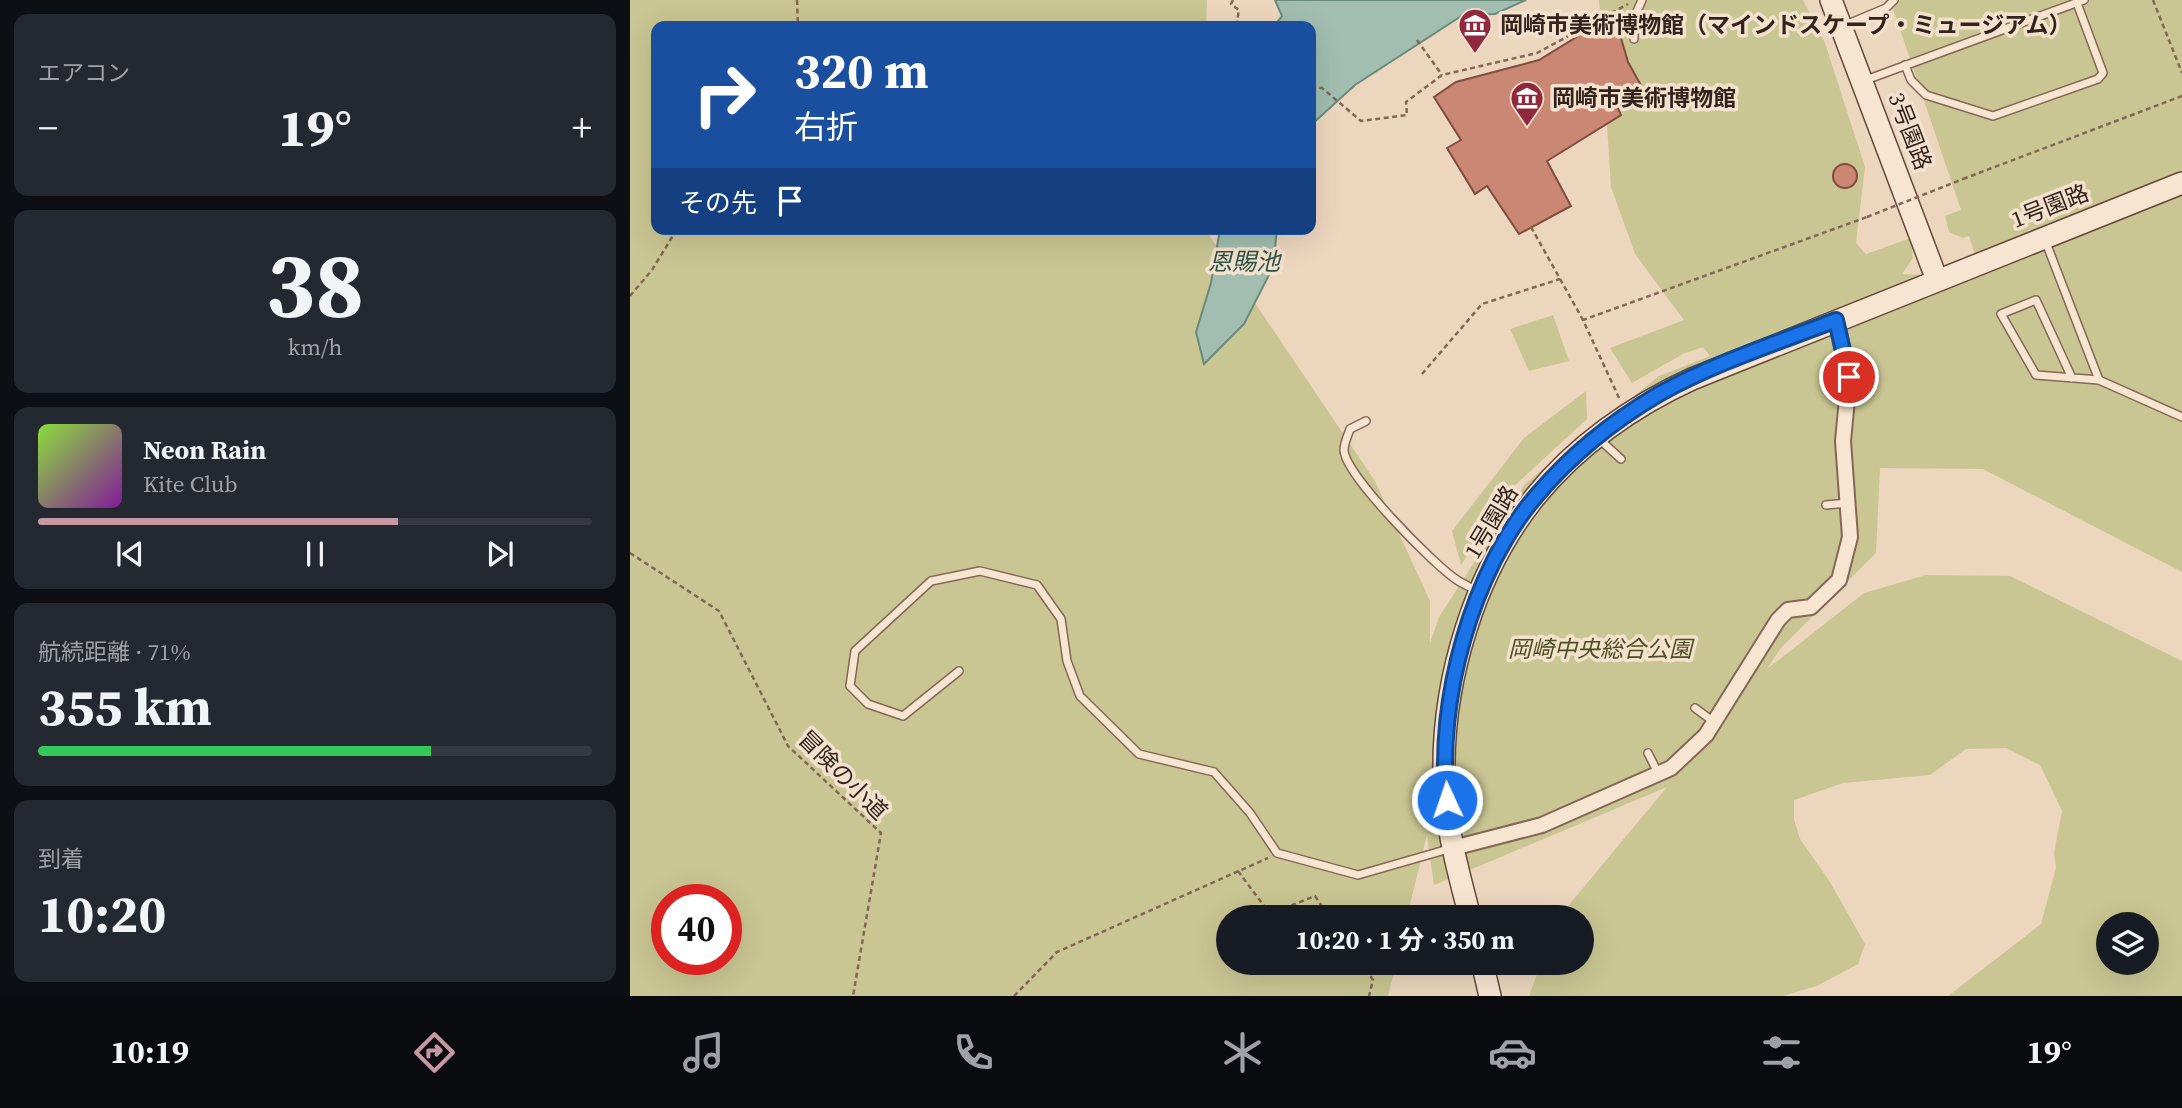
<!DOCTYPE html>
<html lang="ja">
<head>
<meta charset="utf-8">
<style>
  :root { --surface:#171b24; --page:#242831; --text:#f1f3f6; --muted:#9ea1a6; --line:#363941; --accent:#c698a3 }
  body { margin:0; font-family:"Source Serif 4","Noto Sans JP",serif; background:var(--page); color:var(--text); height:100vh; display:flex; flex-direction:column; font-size:26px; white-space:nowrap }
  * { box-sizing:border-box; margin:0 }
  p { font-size:23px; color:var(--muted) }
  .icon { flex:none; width:38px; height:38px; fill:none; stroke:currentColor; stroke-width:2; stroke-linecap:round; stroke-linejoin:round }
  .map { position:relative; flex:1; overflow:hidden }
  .details { display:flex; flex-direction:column; gap:14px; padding:14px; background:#0d0f14; width:630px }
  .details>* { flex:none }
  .hud { position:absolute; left:21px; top:21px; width:665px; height:214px; border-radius:14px; box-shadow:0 7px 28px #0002; background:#1a4fa0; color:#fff; overflow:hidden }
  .fabs { position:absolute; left:1466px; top:912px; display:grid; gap:14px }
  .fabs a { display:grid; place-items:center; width:63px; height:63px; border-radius:50%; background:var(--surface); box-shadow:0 7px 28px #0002; font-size:35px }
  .speed { position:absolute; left:21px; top:884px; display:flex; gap:14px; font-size:35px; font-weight:700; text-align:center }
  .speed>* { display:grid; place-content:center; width:91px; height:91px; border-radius:50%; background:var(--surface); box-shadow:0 7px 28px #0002; line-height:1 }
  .speed .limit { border:10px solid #d22; background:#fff; color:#111 }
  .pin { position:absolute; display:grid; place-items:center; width:60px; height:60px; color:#fff; margin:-30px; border:4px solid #fff; border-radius:50%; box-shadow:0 2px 7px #0007 }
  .me { position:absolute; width:77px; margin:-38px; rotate:357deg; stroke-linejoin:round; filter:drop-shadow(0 0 5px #0008) }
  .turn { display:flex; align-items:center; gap:24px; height:147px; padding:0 28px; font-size:32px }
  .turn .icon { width:91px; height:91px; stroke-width:2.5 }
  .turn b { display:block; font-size:49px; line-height:60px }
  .then { display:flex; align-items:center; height:66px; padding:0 28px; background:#0003; gap:14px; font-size:26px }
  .big { font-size:52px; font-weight:700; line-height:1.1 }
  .details .card { flex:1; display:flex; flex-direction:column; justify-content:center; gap:10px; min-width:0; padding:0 24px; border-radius:14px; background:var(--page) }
  .details .dial { align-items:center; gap:0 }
  .dial b { font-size:91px; line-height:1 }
  .song { display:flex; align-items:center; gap:21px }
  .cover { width:84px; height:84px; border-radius:10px; background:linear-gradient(135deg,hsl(90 70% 55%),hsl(290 70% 35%)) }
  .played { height:7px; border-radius:4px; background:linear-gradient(90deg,var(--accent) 65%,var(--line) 65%) }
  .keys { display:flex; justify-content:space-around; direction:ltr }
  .heat { display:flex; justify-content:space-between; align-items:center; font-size:38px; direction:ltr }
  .charge { height:10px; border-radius:5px; background:linear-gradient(90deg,#34c759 71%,var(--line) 0) }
  .trip { position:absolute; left:586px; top:905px; width:378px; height:70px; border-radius:35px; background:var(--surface); box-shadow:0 7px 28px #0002; font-weight:700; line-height:70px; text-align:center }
  .menu { display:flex; height:112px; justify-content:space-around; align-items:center; background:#090b0e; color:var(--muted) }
  .menu .icon { width:49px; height:49px }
  .menu .on { color:var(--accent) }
  .menu b { font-size:32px; color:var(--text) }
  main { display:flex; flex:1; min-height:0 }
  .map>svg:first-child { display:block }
  .green { fill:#cac693; fill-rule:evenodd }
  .water { fill:#a1beb0; stroke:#698b7c; stroke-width:2 }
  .building { fill:#ca8874; stroke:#824c3e; stroke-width:2 }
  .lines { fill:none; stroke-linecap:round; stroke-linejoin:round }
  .lane-casing { stroke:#846757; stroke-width:10 }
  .street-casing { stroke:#846757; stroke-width:18 }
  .secondary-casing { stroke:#66483b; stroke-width:24 }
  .path { stroke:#846757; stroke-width:2.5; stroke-dasharray:5 3.5; stroke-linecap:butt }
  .lane { stroke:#f8e5d1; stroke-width:7 }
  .street { stroke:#f8e5d1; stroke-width:14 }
  .secondary { stroke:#f8e5d1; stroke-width:21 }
  .path-bridge { stroke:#846757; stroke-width:2.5; stroke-dasharray:5 3.5; stroke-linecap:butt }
  .route-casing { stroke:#114b97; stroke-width:18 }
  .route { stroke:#1a73e8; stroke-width:12 }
  .labels { text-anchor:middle; stroke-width:7; stroke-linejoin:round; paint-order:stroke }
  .poi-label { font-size:23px; font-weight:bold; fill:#34231c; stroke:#f4e1cd; text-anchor:start }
  .street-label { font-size:23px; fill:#34231c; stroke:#f4e1cd }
  .park-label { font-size:23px; font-style:italic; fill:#4d5023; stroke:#f4e1cd }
  .water-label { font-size:24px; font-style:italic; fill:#2b5349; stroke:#f4e1cd }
</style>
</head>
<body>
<main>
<section class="details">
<div class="card"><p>エアコン</p>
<div class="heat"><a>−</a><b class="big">19°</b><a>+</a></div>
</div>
<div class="card dial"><b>38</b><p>km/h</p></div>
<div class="card">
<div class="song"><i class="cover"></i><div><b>Neon Rain</b><p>Kite Club</p></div></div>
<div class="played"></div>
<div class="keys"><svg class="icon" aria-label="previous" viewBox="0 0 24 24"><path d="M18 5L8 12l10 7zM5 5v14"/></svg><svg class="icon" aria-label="pause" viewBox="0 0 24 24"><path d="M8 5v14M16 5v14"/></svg><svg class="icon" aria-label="next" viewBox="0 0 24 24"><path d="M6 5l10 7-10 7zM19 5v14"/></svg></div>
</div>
<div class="card"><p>航続距離 · 71%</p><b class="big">355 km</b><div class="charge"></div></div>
<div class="card"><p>到着</p><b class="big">10:20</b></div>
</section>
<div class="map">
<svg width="1552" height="996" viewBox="0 0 1552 996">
  <rect width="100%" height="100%" fill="#ecd6be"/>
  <!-- green -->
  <g class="green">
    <path d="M0,0h577l-1,26h-550v203h549l170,252 55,120v42l9,-26 86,-133 134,-108 51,-20 -7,-9 -20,7 -51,29 -22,-35 74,-28 -49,-66 -24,-67 -12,-187h204l22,43 40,124 -9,76 10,11 45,-16 2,20 -11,16 21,1 52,-21 -6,-18 -6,2 -14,-6 -4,-16 16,-6 -71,-210h292v572l-199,-103 -103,-1 -4,85 -96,96 -13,20 97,-76 62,-18 84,1 172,85v335h-234l93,-72 15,-56 -2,-15 8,-42 -22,-46 -34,-17 -40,1 -36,26 -87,8 -49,17v19l6,20 30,43 35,62 -7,20 -41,22 -34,10h-254l12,-33 41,-1v-45h-23l108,-130 -233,98 -7,-50 -20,82h-179v45l168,1 -8,33h-758zM37,900h59v59h-59zM1479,924h38v38h-38z"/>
    <path d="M923,315l16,46 -40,10 -19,-42z"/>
    <path d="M956,391l1,28 -77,71 -49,75 -9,-34 72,-93z"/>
  </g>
  <!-- water -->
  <g class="water">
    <path d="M645,0h251l-31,14 -32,1 -108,70 -44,40v-99h-37l8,-10z"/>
    <path d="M590,229h57l-4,38 -29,57 -40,40 -8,-32 15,-49z"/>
  </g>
  <!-- building -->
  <g class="building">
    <path d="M984,14l14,48 14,25 -27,15 6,13 -74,46 24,45 -52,28 -32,-48 -12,8 -28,-46 14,-8 -27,-43 22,-15 83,-22z"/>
    <circle cx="1215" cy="176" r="12"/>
  </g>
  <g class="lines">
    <defs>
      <g id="lane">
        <path d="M1213,26l43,-18 8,-8"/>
        <path d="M1004,39v-21l8,-18"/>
        <path d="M1275,65l6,15 15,15 67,21 105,-37 5,-6 -26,-70"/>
        <path d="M1233,81l221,-81"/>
        <path d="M1415,240l54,140 83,37"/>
        <path d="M1442,378l-36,-78 -35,14 35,61 63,5"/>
        <path d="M736,421l-16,8c-2,6 -6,14 -6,21 0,24 91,116 113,130 6,4 13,7 19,10"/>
        <path d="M968,438l23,21"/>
        <path d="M1196,505l22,-2"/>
        <path d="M329,671l-56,45 -35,-12 -18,-18 5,-35 76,-70 49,-10 57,14 24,34 6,42 13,35 59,58 75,18 36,41 27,40 81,22 94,-27"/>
        <path d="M1065,708l19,14"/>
        <path d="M1018,753l10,20"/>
      </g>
      <path id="street" d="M823,848l89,-23 129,-57 35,-33 72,-115 10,-10 23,-3 28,-27 11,-43 -7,-96 6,-63 -13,-58"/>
      <g id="secondary">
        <path d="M1201,0l106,280"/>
        <path d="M840,917c-12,-46 -25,-93 -26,-141 -2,-96 31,-205 91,-279 41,-51 98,-91 157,-118l490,-196"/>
        <path d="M852,962l8,34"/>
      </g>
    </defs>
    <!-- lane casing -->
    <use href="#lane" class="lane-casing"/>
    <!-- street casing -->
    <use href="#street" class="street-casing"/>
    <!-- secondary casing -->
    <use href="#secondary" class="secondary-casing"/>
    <!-- path -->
    <g class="path">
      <path d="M167,0l1,26"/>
      <path d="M603,0l-2,4 8,6 -2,11 3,5"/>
      <path d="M1523,0l29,73"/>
      <path d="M787,40l25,35"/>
      <path d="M681,87l11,1 39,33 46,-6 -1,-13 36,-27 95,-22 91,-49"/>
      <path d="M1333,179l219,-83"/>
      <path d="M901,227l52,93"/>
      <path d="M0,296l22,-26 25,-41"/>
      <path d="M792,374l60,-70 78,-25"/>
      <path d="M989,398l-36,-78 284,-103"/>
      <path d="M0,553l89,58 69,135 93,87 -28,163"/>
      <path d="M608,871l32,43 45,-18 14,21"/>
      <path d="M731,962l12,18 -4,16"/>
      <path d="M384,996l43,-44 211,-94"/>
    </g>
    <!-- lane -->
    <use href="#lane" class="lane"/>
    <!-- street -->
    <use href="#street" class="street"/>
    <!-- secondary -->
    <use href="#secondary" class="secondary"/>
    <!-- path-bridge -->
    <path class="path-bridge" d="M1237,217l96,-38"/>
  </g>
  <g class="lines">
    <defs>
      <path id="route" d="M817,800c-11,-98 25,-230 90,-305 34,-40 76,-74 122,-101 55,-31 118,-51 177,-74l13,57"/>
    </defs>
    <!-- route casing -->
    <use href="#route" class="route-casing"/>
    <!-- route -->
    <use href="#route" class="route"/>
  </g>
  <!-- icons -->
  <defs>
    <symbol id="museum-pin" viewBox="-11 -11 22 30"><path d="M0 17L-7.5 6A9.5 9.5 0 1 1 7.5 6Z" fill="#91293e" stroke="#f4e1cd"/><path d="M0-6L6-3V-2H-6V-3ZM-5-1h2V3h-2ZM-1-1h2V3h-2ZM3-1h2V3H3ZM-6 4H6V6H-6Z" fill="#fff"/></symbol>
  </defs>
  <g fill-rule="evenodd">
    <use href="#museum-pin" x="826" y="6" width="38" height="52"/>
    <use href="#museum-pin" x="878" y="79" width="38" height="52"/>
  </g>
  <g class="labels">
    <!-- poi labels -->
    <g class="poi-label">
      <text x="870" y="33">岡崎市美術博物館（マインドスケープ・ミュージアム）</text>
      <text x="922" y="106">岡崎市美術博物館</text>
    </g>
    <!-- street labels -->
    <g class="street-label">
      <text transform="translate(1280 131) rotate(69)" y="8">3号園路</text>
      <text transform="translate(1420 206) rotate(-21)" y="8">1号園路</text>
      <text transform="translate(861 522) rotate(-59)" y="8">1号園路</text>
      <text transform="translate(213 775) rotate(45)" y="8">冒険の小道</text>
    </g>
    <!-- park labels -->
    <g class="park-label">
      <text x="970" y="657">岡崎中央総合公園</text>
    </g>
    <!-- water labels -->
    <g class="water-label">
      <text x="614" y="270">恩賜池</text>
    </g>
  </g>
</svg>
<div class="fabs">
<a><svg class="icon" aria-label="layers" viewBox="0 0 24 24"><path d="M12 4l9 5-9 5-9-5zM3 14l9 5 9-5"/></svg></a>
</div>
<div class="speed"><div class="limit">40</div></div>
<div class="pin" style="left:1219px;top:377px;background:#d93025"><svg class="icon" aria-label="arrive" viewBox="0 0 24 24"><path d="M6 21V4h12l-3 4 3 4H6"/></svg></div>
<svg class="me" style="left:817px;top:800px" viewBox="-20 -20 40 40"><circle r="17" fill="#1a73e8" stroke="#fff" stroke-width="3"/><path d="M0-11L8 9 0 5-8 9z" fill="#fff"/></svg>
<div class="trip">10:20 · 1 分 · 350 m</div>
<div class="hud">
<div class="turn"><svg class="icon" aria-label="right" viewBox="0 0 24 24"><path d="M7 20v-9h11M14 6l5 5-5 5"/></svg><div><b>320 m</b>右折</div></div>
<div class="then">その先<svg class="icon" aria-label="arrive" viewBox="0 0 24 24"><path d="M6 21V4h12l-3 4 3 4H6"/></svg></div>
</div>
</div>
</main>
<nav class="menu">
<b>10:19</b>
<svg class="icon on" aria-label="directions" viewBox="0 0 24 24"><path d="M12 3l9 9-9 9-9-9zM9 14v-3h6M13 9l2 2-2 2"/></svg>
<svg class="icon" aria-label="music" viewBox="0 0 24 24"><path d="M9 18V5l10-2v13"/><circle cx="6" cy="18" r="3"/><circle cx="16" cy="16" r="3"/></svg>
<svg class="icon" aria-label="phone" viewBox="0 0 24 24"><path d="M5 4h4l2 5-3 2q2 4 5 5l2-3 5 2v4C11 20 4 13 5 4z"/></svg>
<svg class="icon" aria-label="climate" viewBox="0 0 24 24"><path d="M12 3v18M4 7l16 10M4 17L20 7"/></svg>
<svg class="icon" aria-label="car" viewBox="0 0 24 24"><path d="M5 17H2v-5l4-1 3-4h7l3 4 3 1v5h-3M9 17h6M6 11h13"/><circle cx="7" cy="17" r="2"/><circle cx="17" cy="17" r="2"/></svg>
<svg class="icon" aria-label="filters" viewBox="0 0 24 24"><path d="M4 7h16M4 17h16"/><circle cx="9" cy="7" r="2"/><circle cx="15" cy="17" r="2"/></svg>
<b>19°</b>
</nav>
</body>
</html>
